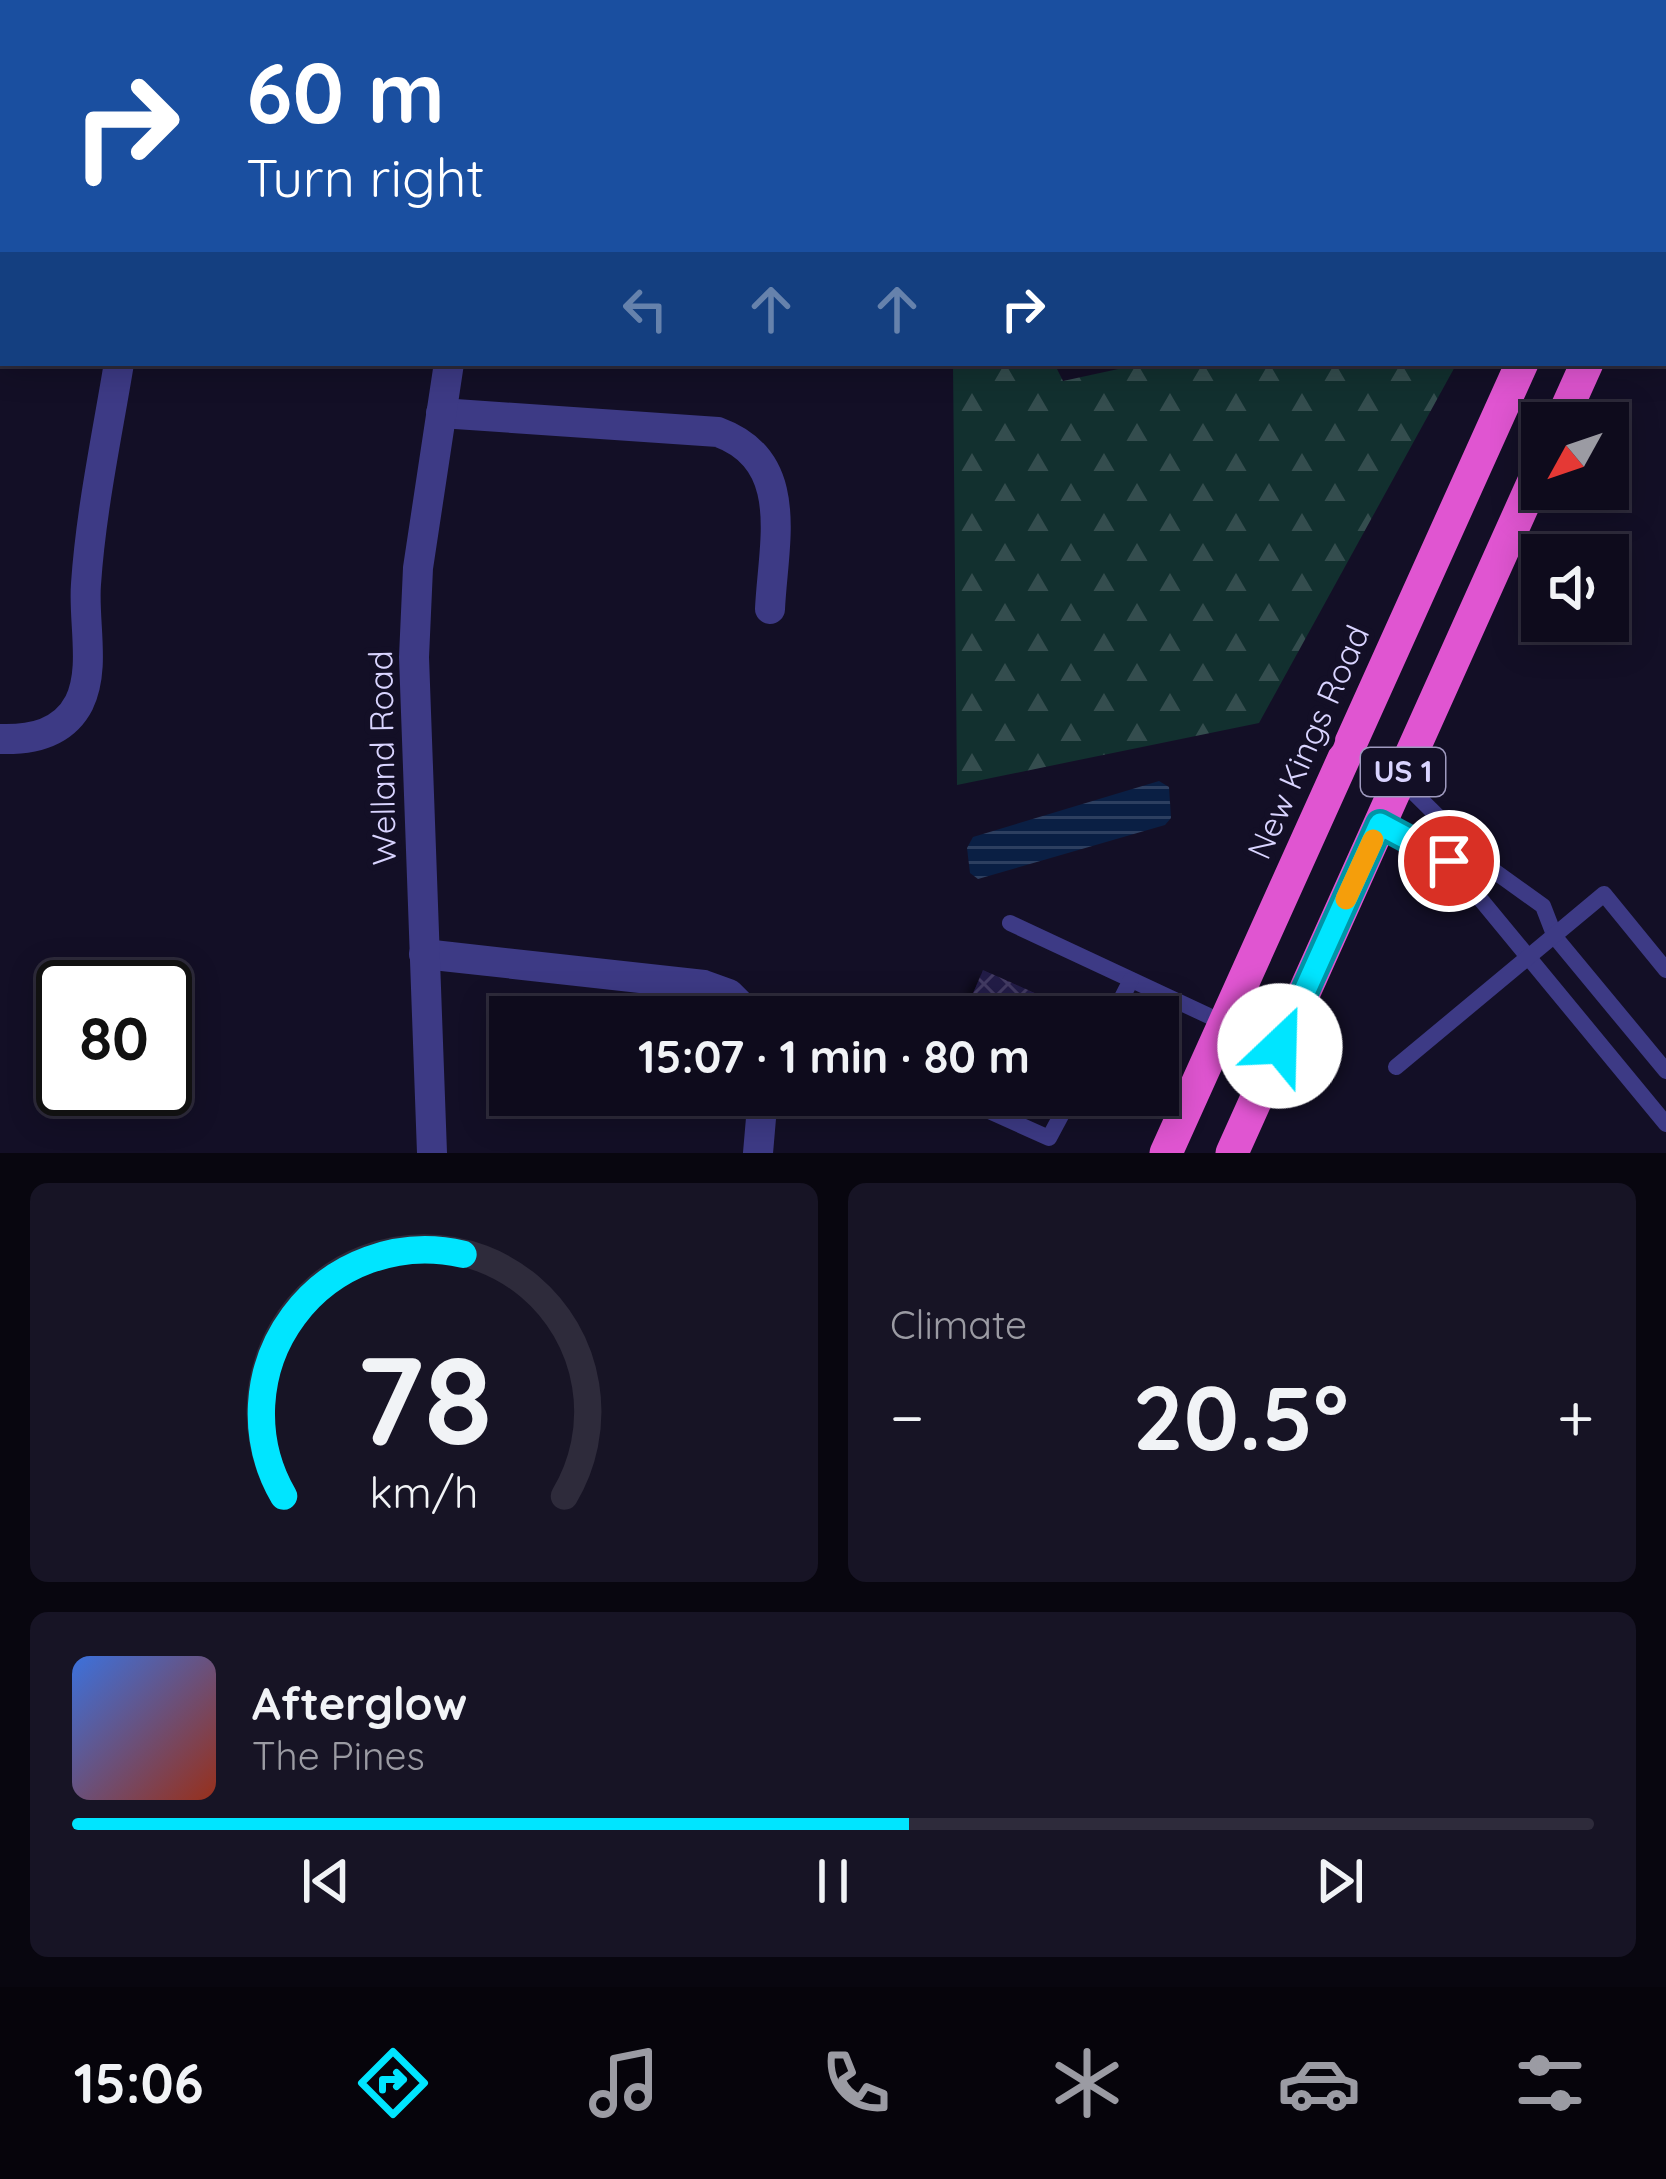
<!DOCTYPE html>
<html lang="en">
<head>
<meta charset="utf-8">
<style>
  :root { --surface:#0e0b1c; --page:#171425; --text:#f1f3f6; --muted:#9b9ba3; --line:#2e2b3b; --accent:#00e5ff }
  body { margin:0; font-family:Quicksand,sans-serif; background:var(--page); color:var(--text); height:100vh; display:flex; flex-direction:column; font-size:45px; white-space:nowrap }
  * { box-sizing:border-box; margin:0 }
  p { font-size:39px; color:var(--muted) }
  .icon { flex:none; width:66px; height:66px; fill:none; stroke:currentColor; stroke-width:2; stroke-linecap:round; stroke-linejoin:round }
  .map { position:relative; height:1153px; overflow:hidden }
  .details { display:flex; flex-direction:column; gap:30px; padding:30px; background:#08060f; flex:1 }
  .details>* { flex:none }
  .hud { position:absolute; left:0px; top:0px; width:1668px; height:366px; box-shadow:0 6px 30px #0003,0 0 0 3px var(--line); background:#1a4fa0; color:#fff; overflow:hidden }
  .needle { width:78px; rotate:230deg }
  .controls { position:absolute; left:1521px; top:402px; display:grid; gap:24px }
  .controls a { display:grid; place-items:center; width:108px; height:108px; border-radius:0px; background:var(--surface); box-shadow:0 6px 30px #0003,0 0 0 3px var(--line); font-size:60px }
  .speed { position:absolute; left:36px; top:960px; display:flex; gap:24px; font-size:60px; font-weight:700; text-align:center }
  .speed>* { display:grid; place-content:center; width:156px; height:156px; border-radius:50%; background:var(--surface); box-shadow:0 6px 30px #0003,0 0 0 3px var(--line); line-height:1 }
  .speed .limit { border:6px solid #111; border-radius:18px; background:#fff; color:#111 }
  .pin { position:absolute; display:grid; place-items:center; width:102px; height:102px; color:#fff; margin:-51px; border:6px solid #fff; border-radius:50%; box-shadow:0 3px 12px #0007 }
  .me { position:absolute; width:132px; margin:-66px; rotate:24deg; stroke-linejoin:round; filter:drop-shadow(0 0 9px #0008) }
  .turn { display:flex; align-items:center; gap:42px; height:252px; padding:0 48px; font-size:54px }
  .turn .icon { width:156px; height:156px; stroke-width:2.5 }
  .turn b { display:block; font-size:84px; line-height:102px }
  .lanes { display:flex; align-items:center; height:114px; padding:0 48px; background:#0003; justify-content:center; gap:60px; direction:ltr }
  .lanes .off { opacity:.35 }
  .big { font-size:90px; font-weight:700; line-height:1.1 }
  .details .tile { flex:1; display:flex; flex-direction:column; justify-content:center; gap:18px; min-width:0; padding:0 42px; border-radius:18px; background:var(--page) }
  .details .dial { align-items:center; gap:0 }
  .dial svg { height:312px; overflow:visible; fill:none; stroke:var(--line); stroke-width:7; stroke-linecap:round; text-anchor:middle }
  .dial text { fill:var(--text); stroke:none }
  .song { display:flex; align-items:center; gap:36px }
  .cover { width:144px; height:144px; border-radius:18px; background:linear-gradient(135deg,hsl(220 70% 55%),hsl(10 70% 35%)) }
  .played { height:12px; border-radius:6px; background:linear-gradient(90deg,var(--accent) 55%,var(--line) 55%) }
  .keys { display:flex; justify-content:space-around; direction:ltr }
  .heat { display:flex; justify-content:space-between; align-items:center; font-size:66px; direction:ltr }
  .details .tiles { flex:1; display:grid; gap:30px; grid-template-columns:1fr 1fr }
  .tile:last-child { grid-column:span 2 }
  .trip { position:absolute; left:489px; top:996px; width:690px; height:120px; border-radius:0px; background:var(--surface); box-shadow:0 6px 30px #0003,0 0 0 3px var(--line); font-weight:700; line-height:120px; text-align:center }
  .menu { display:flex; height:192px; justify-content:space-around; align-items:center; background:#06040b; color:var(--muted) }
  .menu .icon { width:84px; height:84px }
  .menu .selected { color:var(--accent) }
  .menu b { font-size:54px; color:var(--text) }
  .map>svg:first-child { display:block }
  .forest { fill:url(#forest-firs) }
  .water { fill:url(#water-rules) }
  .building { fill:url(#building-cross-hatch); filter:url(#shadow) }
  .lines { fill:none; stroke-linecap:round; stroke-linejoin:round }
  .service { stroke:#3d3a85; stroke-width:16 }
  .minor { stroke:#3d3a85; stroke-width:30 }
  .tertiary { stroke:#3d3a85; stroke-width:30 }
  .trunk { stroke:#e055d1; stroke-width:33 }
  .route-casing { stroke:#0095a6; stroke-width:30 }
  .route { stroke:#00e5ff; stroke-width:21 }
  .slow { stroke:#f59e0b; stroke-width:21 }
  .labels { text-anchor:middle; stroke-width:12; stroke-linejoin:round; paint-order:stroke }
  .shield { fill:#130f26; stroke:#9e99be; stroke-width:3 }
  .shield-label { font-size:30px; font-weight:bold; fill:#d9d4ff }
  .street-label { font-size:33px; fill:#d9d4ff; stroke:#130f26 }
</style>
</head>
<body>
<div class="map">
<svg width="1666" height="1153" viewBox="0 0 1666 1153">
  <defs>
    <pattern id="forest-firs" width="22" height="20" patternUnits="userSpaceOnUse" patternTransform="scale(3)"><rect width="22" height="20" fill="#12302f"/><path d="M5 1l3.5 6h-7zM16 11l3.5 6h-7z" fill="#344d4e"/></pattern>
    <pattern id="water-rules" width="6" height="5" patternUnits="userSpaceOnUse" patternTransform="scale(3)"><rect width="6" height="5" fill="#0a1f44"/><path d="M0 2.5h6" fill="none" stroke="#2d3f60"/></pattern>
    <pattern id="building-cross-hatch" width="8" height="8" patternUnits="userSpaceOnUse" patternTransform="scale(3)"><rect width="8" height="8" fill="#241b47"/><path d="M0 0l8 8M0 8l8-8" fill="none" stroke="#433b63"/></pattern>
    <filter id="shadow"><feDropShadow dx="-8" dy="8" stdDeviation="6" flood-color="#0009"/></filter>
  </defs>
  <rect width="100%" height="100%" fill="#130f26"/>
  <!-- forest -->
  <path class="forest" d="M953,363h101l9,18 83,-18h311l-198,360 -302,62z"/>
  <!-- water -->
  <path class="water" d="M1159,781l10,6 2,31 -6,7 -187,54 -8,-6 -3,-25 6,-11z"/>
  <!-- building -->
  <path class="building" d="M983,970l106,47h-126z"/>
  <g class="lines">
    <!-- service -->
    <g class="service">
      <path d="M1369,0v3"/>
      <path d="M1559,3l1,-3"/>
      <path d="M1400,779l90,89 53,38 12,31 111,134"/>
      <path d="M1380,824l69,37 217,263"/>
      <path d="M1010,923l214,100"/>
      <path d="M1112,1017l19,-37"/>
      <path d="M1396,1067l208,-173 62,76"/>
      <path d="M969,1102l80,36 23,-43"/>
    </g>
    <!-- minor -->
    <g class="minor">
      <path d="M176,3v-3"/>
      <path d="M508,3v-3"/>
      <path d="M441,413l277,19c79,29 55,111 52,177"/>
      <path d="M0,739c31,1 63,-5 79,-36 17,-34 4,-82 7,-119 5,-74 21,-148 33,-221"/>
      <path d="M424,954l280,31 25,9 23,23"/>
      <path d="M1224,1023l56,24"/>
      <path d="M432,1153l-18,-496 4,-89 31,-205"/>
      <path d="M758,1153l5,-58"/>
    </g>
    <!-- tertiary -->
    <g class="tertiary">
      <path d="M811,0l17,3"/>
      <path d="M1665,157h1"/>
    </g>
    <!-- trunk -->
    <g class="trunk">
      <path d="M1665,46l1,-2"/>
      <path d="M1665,190l1,-2"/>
      <path d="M1560,423l27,-60"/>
      <path d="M1166,1153l356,-790"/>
      <path d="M1232,1153l310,-690"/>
    </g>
  </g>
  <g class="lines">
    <defs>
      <path id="route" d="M1280,1046l100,-222 69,37"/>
    </defs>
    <!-- route casing -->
    <use href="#route" class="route-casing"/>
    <!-- route -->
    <use href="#route" class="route"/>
    <!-- slow -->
    <path class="slow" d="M1346,899l27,-59"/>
  </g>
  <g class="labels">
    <!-- shield labels -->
    <rect class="shield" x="1361" y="748" width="84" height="48" rx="9"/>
    <g class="shield-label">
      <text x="1403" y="782">US 1</text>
    </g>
    <!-- street labels -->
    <g class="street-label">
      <text transform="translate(1308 742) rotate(-66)" y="12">New Kings Road</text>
      <text transform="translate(382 758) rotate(-91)" y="12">Welland Road</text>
    </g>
  </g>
</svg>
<div class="controls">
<a><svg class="needle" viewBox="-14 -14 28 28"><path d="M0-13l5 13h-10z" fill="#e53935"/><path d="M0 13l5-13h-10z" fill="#9b9ba3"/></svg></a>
<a><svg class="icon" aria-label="sound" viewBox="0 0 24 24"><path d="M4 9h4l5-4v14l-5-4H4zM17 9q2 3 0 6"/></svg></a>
</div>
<div class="speed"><div class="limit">80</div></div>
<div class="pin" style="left:1449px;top:861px;background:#d93025"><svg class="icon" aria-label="arrive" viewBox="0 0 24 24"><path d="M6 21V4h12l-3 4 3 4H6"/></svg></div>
<svg class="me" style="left:1280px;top:1046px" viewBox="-20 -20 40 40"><circle r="19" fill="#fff"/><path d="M0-13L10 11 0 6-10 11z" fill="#00e5ff"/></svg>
<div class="trip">15:07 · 1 min · 80 m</div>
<div class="hud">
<div class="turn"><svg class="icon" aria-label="right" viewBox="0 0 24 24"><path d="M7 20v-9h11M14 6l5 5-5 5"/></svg><div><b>60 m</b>Turn right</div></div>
<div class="lanes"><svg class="icon off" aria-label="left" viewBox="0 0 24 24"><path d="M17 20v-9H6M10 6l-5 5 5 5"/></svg><svg class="icon off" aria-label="ahead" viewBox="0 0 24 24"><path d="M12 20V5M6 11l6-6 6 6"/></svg><svg class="icon off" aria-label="ahead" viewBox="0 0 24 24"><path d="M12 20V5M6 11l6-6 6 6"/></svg><svg class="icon" aria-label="right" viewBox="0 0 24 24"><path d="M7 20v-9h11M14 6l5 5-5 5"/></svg></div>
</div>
</div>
<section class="details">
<div class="tiles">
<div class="tile dial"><svg viewBox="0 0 100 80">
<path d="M14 69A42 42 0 1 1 86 69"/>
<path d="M14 69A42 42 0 0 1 60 7" stroke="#00e5ff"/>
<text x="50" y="56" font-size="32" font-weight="700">78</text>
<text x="50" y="72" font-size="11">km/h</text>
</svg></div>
<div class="tile"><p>Climate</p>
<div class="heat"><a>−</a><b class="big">20.5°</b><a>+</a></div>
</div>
<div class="tile">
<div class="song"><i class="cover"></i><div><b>Afterglow</b><p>The Pines</p></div></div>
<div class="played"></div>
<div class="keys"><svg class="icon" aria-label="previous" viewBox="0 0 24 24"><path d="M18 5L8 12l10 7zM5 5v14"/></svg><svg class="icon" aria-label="pause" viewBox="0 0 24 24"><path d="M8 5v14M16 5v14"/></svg><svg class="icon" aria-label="next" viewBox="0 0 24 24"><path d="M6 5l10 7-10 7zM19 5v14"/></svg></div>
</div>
</div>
</section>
<nav class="menu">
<b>15:06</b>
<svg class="icon selected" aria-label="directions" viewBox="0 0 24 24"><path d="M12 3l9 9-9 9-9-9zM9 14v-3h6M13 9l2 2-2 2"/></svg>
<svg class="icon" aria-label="music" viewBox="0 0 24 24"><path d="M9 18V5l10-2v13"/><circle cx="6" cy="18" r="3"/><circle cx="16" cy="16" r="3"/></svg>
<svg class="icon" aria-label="phone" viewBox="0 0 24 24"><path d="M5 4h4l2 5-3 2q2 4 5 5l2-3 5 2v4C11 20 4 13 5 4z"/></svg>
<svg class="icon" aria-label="climate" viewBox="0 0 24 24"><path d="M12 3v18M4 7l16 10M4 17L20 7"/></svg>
<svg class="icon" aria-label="car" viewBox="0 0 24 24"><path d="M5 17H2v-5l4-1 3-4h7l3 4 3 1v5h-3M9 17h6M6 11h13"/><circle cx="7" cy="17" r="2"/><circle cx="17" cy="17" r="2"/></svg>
<svg class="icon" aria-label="filters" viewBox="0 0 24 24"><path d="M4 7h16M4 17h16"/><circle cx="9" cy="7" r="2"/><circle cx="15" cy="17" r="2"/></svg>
</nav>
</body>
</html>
